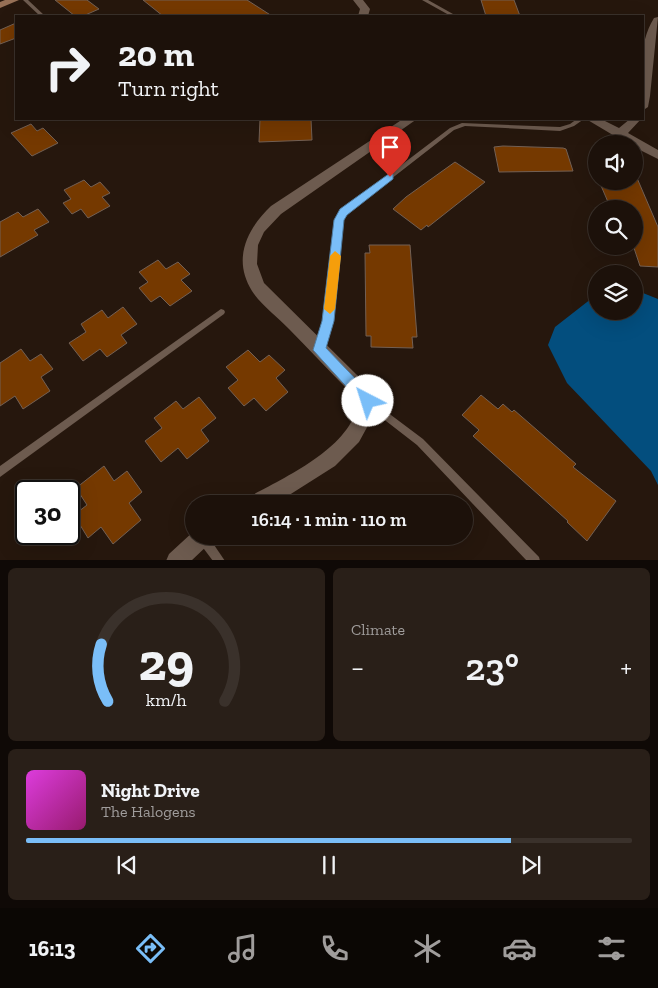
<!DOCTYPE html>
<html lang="en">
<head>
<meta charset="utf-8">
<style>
  :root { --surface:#1c110a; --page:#291f18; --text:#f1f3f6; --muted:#a09d9c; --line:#3a312b; --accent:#7abef8 }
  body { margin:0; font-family:"Zilla Slab",serif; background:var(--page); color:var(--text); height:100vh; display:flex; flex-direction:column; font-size:19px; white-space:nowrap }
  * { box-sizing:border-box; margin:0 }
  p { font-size:16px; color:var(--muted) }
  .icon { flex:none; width:28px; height:28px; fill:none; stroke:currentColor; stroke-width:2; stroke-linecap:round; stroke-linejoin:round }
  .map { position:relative; height:560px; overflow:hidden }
  .sheet { display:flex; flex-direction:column; gap:8px; padding:8px; background:#0f0906; flex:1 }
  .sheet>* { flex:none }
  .hud { position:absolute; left:15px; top:15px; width:629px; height:105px; border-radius:0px; box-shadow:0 5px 20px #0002,0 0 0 1px var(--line); background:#1c110a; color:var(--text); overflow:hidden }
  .buttons { position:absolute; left:588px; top:135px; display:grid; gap:10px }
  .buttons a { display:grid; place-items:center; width:55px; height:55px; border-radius:50%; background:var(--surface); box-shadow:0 5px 20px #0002,0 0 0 1px var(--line); font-size:25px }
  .speed { position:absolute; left:15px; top:480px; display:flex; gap:10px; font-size:25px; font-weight:700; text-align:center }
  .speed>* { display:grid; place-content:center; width:65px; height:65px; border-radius:50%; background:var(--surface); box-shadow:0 5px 20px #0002,0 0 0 1px var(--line); line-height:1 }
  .speed .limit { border:2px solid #111; border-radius:8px; background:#fff; color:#111 }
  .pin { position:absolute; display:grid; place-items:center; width:42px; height:42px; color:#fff; margin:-51px -21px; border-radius:50% 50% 50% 0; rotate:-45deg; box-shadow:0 0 5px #0007 }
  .pin .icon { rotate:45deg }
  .me { position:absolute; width:55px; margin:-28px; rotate:320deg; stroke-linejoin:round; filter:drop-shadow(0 0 4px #0008) }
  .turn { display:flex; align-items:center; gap:18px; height:105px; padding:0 20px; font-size:22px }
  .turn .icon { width:65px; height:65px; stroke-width:2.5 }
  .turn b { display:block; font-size:35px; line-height:42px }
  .big { font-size:38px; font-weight:600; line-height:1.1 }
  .sheet .tile { flex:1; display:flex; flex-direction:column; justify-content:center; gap:8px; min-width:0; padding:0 18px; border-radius:8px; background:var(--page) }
  .sheet .dial { align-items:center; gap:0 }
  .dial svg { height:130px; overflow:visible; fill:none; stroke:var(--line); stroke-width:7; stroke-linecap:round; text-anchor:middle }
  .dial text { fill:var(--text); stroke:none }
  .song { display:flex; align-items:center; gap:15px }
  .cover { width:60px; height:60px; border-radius:8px; background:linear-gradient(135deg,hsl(300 70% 55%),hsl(320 70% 35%)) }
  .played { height:5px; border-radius:2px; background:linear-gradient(90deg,var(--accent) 80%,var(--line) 80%) }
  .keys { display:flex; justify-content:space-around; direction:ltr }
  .heat { display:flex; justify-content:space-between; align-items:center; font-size:28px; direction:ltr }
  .sheet .tiles { flex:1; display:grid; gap:8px; grid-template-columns:1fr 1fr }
  .tile:last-child { grid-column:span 2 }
  .trip { position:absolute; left:185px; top:495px; width:288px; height:50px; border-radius:25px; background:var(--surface); box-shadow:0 5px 20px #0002,0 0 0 1px var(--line); font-weight:600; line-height:50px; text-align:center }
  .menu { display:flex; height:80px; justify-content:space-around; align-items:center; background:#0b0704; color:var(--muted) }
  .menu .icon { width:35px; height:35px }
  .menu .selected { color:var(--accent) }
  .menu b { font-size:22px; color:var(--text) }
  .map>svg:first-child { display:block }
  .water { fill:#034e7e }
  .building { fill:#753900; stroke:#736054 }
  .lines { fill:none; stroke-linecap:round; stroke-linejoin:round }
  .lane { fill:#6d5b4f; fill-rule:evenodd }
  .street { fill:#6d5b4f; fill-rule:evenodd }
  .secondary { fill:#967056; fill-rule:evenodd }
  .route { fill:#7abef8; stroke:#4f7ca1 }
  .slow { fill:#f59e0b }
</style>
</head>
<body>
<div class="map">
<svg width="658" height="561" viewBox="0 0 658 561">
  <rect width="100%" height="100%" fill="#26170d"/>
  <!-- water -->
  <path class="water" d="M634,293h9l15,6v186l-7,-14 -84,-88 -19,-38 7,-18 41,-32v16h38z"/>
  <!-- building -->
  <g class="building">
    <path d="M55,0h32l12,9 -16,7h-8z"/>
    <path d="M143,0h104l25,16h-109z"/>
    <path d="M481,0h33l6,16h-34z"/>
    <path d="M16,23v15l-16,6v-14z"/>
    <path d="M260,119h51l1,21 -53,2z"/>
    <path d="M31,124l6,7 6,-3 15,15 -26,13 -21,-23z"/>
    <path d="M503,146l60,2 3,1 7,22 -74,1 -5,-25z"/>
    <path d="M455,162l30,20 -57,45 -1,-2 -6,5 -28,-21 13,-12z"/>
    <path d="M634,171l24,56v40l-18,-1 -6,-18v-39h-23l-12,-28h35z"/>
    <path d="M84,180l7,7 9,-5 10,11 -8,4 8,9 -22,12 -7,-9 -9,5 -9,-11 8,-4 -7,-9z"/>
    <path d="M38,209l11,13 -15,8 4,5 -38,22v-35l18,-10 5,5z"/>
    <path d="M369,245h41l7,92h-5l1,11 -42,-1v-11h-5l-1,-83h5z"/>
    <path d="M158,260l8,9 12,-7 12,12 -9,6 11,11 -22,15 -10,-10 -9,6 -12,-14 9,-6 -9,-10z"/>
    <path d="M123,307l14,17 -16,11 6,8 -20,14 -7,-8 -17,12 -14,-18 17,-11 -5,-8 21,-14 6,8z"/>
    <path d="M21,349l9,12 11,-7 12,15 -12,8 9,14 -27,18 -8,-13 -15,10v-43z"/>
    <path d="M248,350l12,12 9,-7 16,15 -9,8 12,14 -22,19 -12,-13 -10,8 -16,-18 10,-8 -12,-13z"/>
    <path d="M481,395l17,14 5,-5 9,8 2,-2 62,54 -3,3 43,34 -29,40 -20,-19 1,-1 -95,-85 6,-6 -17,-15z"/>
    <path d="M199,397l17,21 -15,12 8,11 -22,18 -9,-11 -17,14 -16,-21 17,-13 -8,-10 22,-17 7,8z"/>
    <path d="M104,466l10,15 13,-10 15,21 -13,11 12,17 -28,24 -12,-17 -13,11 -14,-23 13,-10 -11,-17z"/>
  </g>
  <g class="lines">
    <!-- lane -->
    <g class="lane">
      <path d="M23,0h5l17,16h-5z"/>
      <path d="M422,0h6l25,14 -4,1z"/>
      <path d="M577,119h7l-10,7 -14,5 -95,-5 -11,4 -108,84 -4,6 -10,101 -10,32 -3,1 -3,-1 -1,-3 9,-29 12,-101 6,-10 108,-82 12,-5 98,4 10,-3z"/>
      <path d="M221,309l3,1 1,2 -1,2 -224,163v-11z"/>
      <path d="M367,397l56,42 116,118 1,4h-13l-110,-116 -53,-41 -1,-3 1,-3z"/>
      <path d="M197,536h11l17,25h-12l-15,-20z"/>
    </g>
    <!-- street -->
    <g class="street">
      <path d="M353,0h10l7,9 -2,7h-10l2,-7z"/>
      <path d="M658,17l-8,79 -2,11 -6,4c0,-31 -5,-66 12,-93z"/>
      <path d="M403,119h14l-136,95 -17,18 -6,13 -1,19 7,19 96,95 16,23 -5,19 -12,22 -24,24 -60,38h-29l3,-7c36,-20 102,-49 109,-94l-10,-13c-20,-20 -39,-41 -59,-61 -11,-12 -28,-24 -37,-38 -20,-32 -5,-62 19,-85z"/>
      <path d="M586,119h15l18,9 11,-9 12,-1 -14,15 30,17v9l-24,-12v-3h-6z"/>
      <path d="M194,531v5h19l-3,7 -19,18h-25l3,-7z"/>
    </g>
    <!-- secondary -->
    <path class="secondary" d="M5,0h14l-19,8v-6z"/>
  </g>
  <!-- route -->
  <path class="route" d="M390,173l3,1v5l-46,36 -3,5 -10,101 -8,27 46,48 2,5 -2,4 -4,2 -5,-2 -50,-55 9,-29 12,-101 6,-11z"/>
  <!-- slow -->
  <path class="slow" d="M335,251l6,5 -6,53 -5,5 -6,-5 6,-53z"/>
</svg>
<div class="buttons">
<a><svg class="icon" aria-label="sound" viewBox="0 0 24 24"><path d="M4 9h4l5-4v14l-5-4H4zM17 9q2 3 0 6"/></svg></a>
<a><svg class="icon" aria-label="search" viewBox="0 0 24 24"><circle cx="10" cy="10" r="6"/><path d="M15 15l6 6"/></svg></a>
<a><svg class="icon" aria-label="layers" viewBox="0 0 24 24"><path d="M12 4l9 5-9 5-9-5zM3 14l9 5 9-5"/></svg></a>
</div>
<div class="speed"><div class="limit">30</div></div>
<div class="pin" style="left:390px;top:177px;background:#d93025"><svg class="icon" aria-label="arrive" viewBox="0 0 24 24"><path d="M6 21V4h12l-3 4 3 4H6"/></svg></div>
<svg class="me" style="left:368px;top:401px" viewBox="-20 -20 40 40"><circle r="19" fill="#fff"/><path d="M0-13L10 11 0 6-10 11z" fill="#7abef8"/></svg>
<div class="trip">16:14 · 1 min · 110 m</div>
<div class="hud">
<div class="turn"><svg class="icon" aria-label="right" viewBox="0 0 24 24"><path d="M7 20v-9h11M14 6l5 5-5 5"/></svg><div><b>20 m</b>Turn right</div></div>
</div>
</div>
<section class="sheet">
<div class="tiles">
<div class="tile dial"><svg viewBox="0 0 100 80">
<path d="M14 69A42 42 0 1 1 86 69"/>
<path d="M14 69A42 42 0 0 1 10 34" stroke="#7abef8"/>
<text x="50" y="56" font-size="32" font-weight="700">29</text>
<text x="50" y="72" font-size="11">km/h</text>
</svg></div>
<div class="tile"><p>Climate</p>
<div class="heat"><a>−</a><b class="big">23°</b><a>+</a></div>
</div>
<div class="tile">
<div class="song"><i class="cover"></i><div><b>Night Drive</b><p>The Halogens</p></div></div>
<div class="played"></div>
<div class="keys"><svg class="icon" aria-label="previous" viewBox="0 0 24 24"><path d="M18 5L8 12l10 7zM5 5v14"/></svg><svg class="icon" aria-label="pause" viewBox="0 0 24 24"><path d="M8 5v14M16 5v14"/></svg><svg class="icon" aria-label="next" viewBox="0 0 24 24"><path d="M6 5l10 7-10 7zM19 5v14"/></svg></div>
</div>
</div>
</section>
<nav class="menu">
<b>16:13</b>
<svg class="icon selected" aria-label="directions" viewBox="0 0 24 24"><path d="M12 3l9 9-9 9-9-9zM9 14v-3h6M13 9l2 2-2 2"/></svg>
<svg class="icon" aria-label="music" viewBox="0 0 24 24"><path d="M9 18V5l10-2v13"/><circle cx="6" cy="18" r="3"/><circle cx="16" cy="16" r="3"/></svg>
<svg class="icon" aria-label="phone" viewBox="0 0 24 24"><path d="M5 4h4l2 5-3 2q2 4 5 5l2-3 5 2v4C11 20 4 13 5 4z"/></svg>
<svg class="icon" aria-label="climate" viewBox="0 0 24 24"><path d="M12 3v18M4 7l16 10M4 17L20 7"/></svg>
<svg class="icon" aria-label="car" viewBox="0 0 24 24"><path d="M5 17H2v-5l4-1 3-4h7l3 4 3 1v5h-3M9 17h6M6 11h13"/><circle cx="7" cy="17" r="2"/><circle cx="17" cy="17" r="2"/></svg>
<svg class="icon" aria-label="filters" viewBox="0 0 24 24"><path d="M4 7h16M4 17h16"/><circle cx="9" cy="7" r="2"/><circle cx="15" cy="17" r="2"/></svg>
</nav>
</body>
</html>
